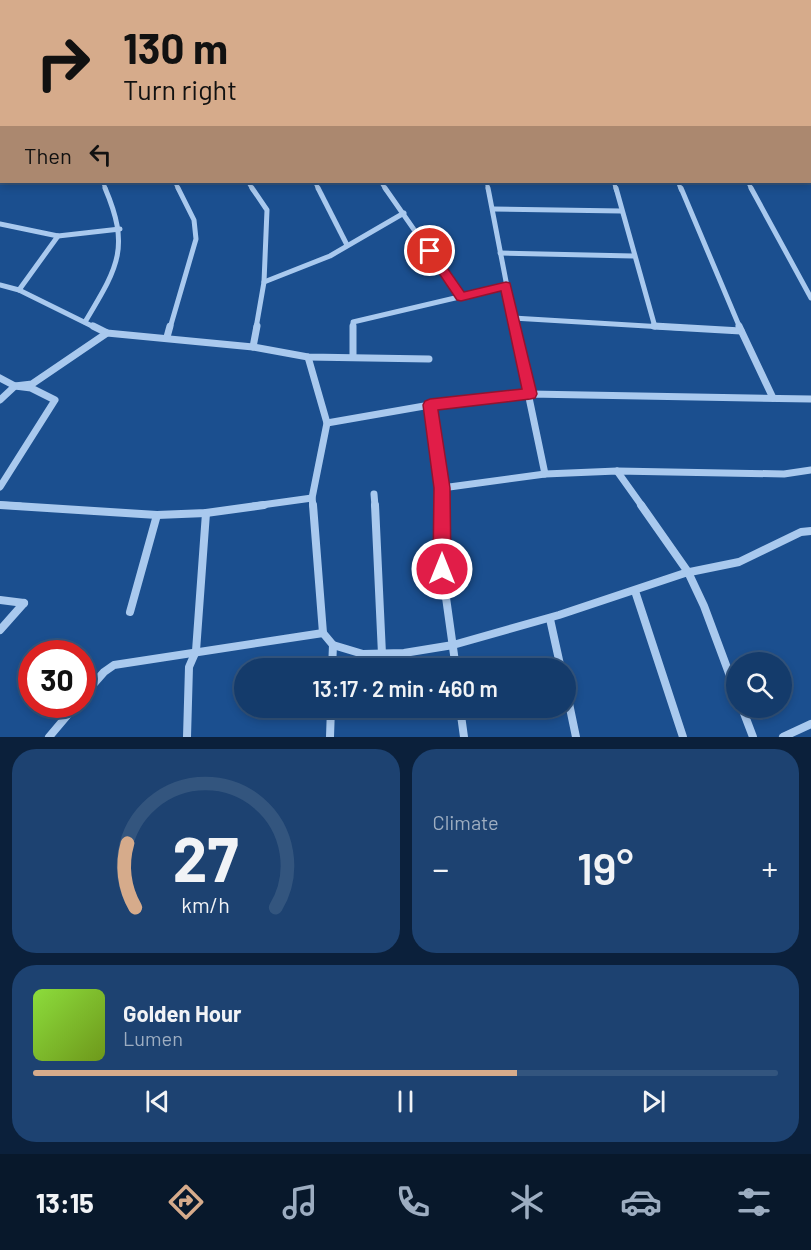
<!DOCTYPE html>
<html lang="en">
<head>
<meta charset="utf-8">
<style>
  :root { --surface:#143b6b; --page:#1d4271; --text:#f1f3f6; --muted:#9dadc1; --line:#33557e; --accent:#d6ab8b }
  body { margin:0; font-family:Barlow,sans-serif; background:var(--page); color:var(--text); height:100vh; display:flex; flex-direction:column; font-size:22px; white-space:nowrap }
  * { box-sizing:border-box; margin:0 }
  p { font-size:20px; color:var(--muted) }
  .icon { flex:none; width:33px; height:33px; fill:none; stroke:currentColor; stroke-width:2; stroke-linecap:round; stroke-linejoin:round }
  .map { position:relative; height:737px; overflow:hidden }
  .side { display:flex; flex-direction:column; gap:12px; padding:12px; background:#0b203b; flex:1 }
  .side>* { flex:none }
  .top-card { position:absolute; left:0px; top:0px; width:812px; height:183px; box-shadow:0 3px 9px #0003,0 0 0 2px var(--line); background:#d6ab8b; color:#111; overflow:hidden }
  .fabs { position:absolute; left:726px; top:652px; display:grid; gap:12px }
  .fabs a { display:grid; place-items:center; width:66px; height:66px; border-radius:50%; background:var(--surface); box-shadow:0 3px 9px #0003,0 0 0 2px var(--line); font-size:30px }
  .speed { position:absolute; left:18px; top:640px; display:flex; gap:12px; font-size:30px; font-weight:700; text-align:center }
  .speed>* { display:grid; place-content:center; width:78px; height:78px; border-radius:50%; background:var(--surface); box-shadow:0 3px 9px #0003,0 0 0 2px var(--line); line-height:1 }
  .speed .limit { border:9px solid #d22; background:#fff; color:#111 }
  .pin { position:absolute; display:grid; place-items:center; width:51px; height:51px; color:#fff; margin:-26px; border:3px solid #fff; border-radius:50%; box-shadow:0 2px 6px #0007 }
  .me { position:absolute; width:66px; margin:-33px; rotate:0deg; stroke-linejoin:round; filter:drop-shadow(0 0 4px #0008) }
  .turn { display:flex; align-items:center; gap:21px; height:126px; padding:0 24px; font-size:27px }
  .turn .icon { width:78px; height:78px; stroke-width:2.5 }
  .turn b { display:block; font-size:42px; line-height:51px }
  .then { display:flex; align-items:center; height:57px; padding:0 24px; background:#0003; gap:12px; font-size:22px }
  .big { font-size:45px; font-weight:600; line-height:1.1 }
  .side .widget { flex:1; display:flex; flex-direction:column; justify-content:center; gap:9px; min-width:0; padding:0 21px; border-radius:24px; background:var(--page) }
  .side .dial { align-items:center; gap:0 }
  .dial svg { height:156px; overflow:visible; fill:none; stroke:var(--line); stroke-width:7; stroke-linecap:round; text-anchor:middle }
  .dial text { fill:var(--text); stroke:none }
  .song { display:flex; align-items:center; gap:18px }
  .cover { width:72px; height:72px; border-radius:9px; background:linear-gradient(135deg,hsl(90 70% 55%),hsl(80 70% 35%)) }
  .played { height:6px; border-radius:3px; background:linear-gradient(90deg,var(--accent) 65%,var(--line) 65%) }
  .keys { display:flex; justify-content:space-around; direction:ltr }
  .heat { display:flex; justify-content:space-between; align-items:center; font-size:33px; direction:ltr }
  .side .tiles { flex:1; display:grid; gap:12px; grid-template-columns:1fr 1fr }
  .widget:last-child { grid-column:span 2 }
  .trip { position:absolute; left:234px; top:658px; width:342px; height:60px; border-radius:30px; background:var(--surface); box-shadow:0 3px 9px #0003,0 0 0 2px var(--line); font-weight:600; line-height:60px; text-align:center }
  .tabs { display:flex; height:96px; justify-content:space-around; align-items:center; background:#08182b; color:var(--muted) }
  .tabs .icon { width:42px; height:42px }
  .tabs .on { color:var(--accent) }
  .tabs b { font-size:27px; color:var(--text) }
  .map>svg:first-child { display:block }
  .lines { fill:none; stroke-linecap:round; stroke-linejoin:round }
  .river { fill:#123a6d; fill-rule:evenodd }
  .street-far4 { stroke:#a9c9ee; stroke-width:3 }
  .street-far3 { stroke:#a9c9ee; stroke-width:4 }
  .street-far2 { stroke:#a9c9ee; stroke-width:5 }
  .street-far1 { stroke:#a9c9ee; stroke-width:7 }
  .street { stroke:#a9c9ee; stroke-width:8 }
  .secondary { fill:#d6e6fa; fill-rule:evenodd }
  .highway { fill:#fff; fill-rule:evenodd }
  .route { fill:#e11d48; stroke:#92132f; stroke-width:1.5 }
</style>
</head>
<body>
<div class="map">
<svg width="811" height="737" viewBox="0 0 811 737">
  <rect width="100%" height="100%" fill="#1b4f8f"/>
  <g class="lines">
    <!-- river -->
    <g class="river">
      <rect x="0" y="8" width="2" height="4"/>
      <path d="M2,28v5h-2v-4z"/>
    </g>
    <!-- street-far4 -->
    <g class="street-far4">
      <path d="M461,0l2,2"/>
      <path d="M262,2l13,-2"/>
      <path d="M396,2l14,-2"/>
    </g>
    <!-- street-far3 -->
    <g class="street-far3">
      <path d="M0,175l2,-2"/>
      <path d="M103,182l3,8"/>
      <path d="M175,182l4,8"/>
      <path d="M248,182l5,8"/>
      <path d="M315,182l4,8"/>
      <path d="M381,182l5,8"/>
      <path d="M487,182l1,8"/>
      <path d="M614,182l2,8"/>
      <path d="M678,182l3,8"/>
      <path d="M748,182l4,8"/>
    </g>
    <!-- street-far2 -->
    <g class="street-far2">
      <path d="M252,188l15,22 -3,72 -8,46"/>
      <path d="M318,188l29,57"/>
      <path d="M385,188l76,109"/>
      <path d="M488,188l27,140"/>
      <path d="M616,188l39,139"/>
      <path d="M681,188l59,140"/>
      <path d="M751,188l60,110"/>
      <path d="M493,209l128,2"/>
      <path d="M0,224l58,12 62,-7"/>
      <path d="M500,253l133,3"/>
      <path d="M264,282l66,-26 74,-43"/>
      <path d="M0,285l19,5 77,38"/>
      <path d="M19,290l39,-54"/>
      <path d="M513,318l167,10"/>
      <path d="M85,322c32,-54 46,-73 20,-134"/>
      <path d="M170,328l26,-89 -2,-19 -16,-32"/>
      <path d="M353,328v-6l153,-36"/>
    </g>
    <!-- street-far1 -->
    <g class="street-far1">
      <path d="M93,326l14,7 146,14 55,10 121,2"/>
      <path d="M353,326v31"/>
      <path d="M514,326l31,148"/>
      <path d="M654,326l87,5"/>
      <path d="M739,326l34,72"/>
      <path d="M167,337l3,-11"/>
      <path d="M253,347l4,-21"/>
      <path d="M308,357l19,66 -15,75 1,8"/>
      <path d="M0,378l15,8 17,-2 75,-51"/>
      <path d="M0,400l15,-14 16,2 24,12 -55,87"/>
      <path d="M430,405l12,83v18"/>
      <path d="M327,423l103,-18 100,-11 281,5"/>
      <path d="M617,471l25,35"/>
      <path d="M442,488l103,-14 72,-3 167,3 27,-4"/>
      <path d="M374,494l1,12"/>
      <path d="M0,505l20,1"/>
      <path d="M254,506l58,-8"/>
    </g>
    <!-- street -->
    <g class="street">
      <path d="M0,505l157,10 49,-2 58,-8"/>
      <path d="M313,505l10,128 10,12 -1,24"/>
      <path d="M375,505l7,149"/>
      <path d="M442,505v64l14,100"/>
      <path d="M641,505l47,67 16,34 32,86"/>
      <path d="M635,591l48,146"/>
      <path d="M0,600l24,3"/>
      <path d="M130,612l27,-97"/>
      <path d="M550,619l11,50"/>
      <path d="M0,630l24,-27"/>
      <path d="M333,645l30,9 41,-1 49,-8 106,-30 126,-42 54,-11 62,-30 10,-1"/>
      <path d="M566,689l10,48"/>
      <path d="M82,697l22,-25 10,-7 209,-32"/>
      <path d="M460,708l4,29"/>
      <path d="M742,708l11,29"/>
      <path d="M49,737l27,-32"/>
      <path d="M187,737l2,-70 7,-16 10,-138"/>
      <path d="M330,737l1,-29"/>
      <path d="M783,737l28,-13"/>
    </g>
    <!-- secondary -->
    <g class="secondary">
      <path d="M539,0h9l-14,2z"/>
      <path d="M2,85v4l-2,1v-4z"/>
    </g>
    <!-- highway -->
    <g class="highway">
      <path d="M763,0h6l1,2h-6z"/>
      <rect x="810" y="41" width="1" height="5"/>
    </g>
  </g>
  <!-- route -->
  <path class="route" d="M430,248l4,1 30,43 42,-10 4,1 27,111 -2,4 -5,1 -92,11 12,78 1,81 -3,6 -6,3 -7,-3 -2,-6 1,-81 -11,-83 2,-4 5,-2 92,-10 -21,-98 -40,10 -4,-1 -33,-49z"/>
</svg>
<div class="fabs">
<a><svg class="icon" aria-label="search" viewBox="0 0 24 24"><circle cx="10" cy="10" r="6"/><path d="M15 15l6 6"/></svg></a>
</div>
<div class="speed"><div class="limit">30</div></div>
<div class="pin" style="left:430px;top:251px;background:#d93025"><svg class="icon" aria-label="arrive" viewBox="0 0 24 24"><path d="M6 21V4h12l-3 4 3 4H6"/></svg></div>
<svg class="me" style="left:442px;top:569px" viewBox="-20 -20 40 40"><circle r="17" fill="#e11d48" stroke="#fff" stroke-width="3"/><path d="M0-11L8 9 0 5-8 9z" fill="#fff"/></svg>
<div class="trip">13:17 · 2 min · 460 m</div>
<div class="top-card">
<div class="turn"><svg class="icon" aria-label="right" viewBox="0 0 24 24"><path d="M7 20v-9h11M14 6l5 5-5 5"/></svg><div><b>130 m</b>Turn right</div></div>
<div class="then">Then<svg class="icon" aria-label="left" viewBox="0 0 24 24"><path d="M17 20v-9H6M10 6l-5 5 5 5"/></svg></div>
</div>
</div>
<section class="side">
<div class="tiles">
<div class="widget dial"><svg viewBox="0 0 100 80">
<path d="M14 69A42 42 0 1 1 86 69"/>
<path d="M14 69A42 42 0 0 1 10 36" stroke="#d6ab8b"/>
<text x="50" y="56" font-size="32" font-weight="700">27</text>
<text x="50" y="72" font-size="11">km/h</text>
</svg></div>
<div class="widget"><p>Climate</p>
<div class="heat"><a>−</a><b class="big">19°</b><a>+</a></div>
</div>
<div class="widget">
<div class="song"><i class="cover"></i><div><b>Golden Hour</b><p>Lumen</p></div></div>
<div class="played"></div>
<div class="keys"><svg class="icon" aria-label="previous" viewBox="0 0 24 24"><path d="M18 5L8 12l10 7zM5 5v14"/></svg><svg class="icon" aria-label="pause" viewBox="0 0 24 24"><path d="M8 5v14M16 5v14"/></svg><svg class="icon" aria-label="next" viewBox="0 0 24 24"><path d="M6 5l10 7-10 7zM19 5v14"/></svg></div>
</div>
</div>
</section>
<nav class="tabs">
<b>13:15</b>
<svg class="icon on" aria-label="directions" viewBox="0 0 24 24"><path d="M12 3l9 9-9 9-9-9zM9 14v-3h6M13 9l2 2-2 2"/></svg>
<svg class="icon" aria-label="music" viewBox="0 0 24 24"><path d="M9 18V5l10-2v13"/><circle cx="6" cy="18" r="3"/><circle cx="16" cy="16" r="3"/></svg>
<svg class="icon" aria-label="phone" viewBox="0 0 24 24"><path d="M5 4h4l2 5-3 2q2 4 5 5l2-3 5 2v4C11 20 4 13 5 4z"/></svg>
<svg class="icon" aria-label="climate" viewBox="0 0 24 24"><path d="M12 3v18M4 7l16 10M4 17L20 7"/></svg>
<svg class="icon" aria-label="car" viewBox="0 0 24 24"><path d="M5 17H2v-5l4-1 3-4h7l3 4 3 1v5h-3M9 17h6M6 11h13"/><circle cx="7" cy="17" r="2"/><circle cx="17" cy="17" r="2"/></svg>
<svg class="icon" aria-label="filters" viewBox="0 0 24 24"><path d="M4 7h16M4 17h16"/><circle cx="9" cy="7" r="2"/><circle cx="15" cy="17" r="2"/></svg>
</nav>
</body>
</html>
